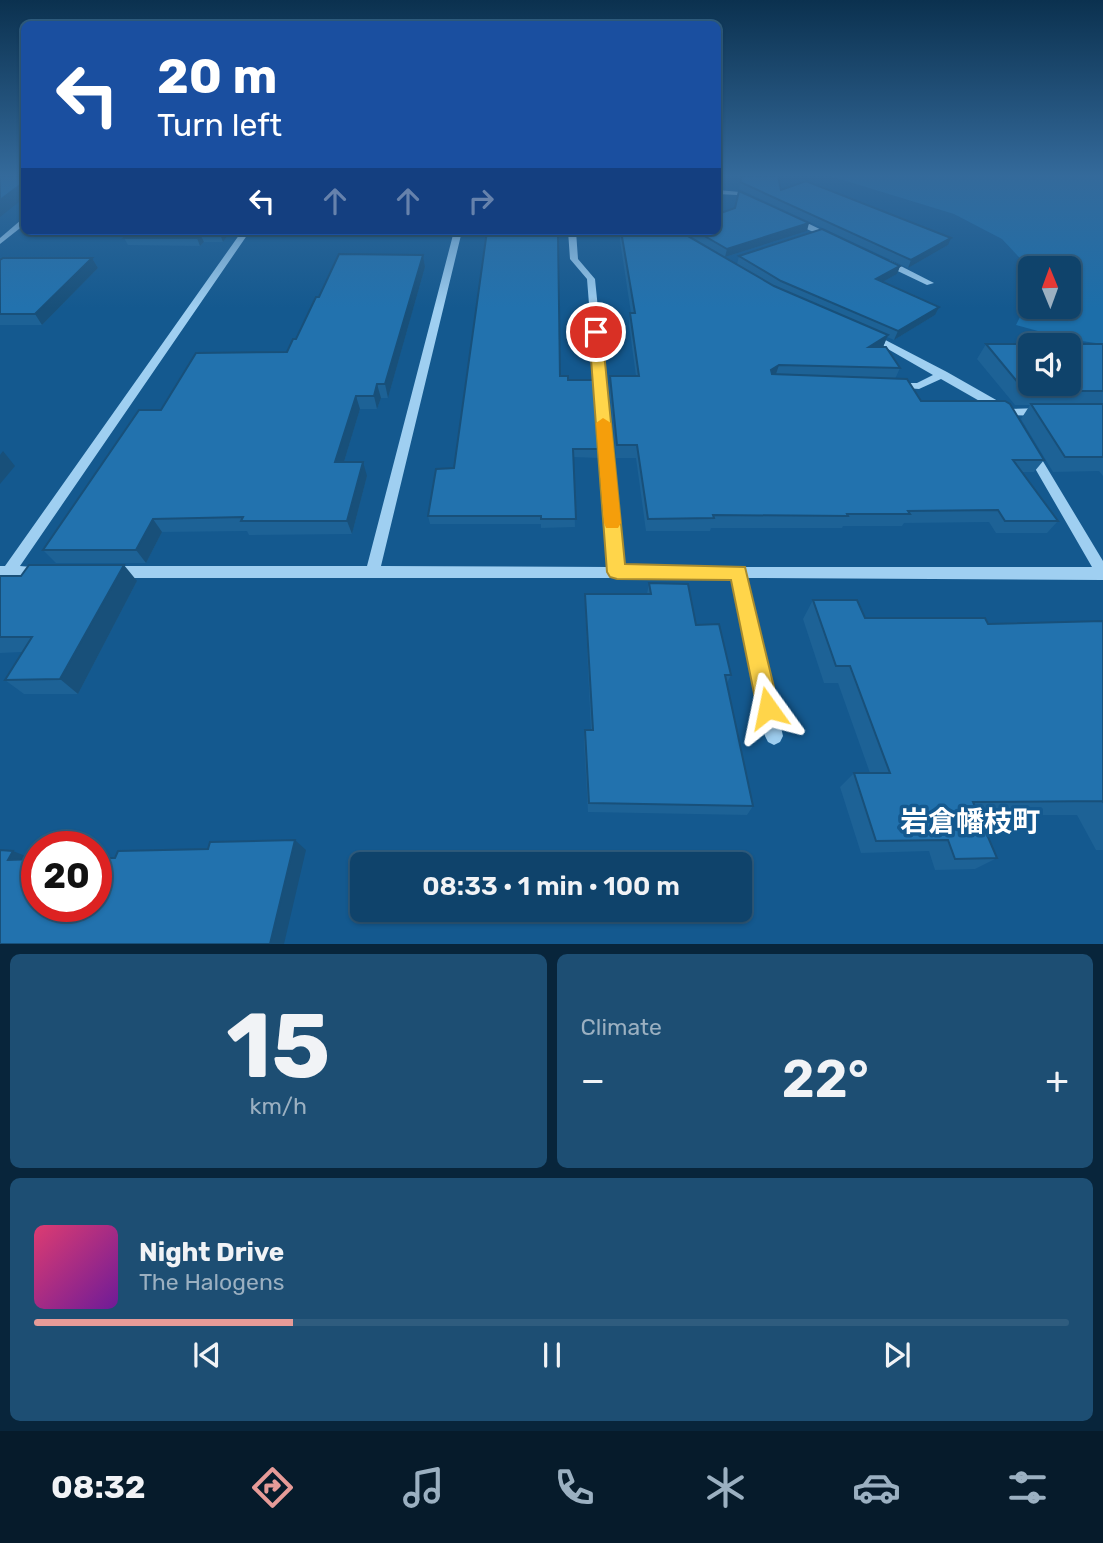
<!DOCTYPE html>
<html lang="en">
<head>
<meta charset="utf-8">
<style>
  :root { --surface:#0f436b; --page:#1d4e73; --text:#f1f3f6; --muted:#9bb0c1; --line:#2f5c7e; --accent:#e69b98 }
  body { margin:0; font-family:Rubik,"Noto Sans JP",sans-serif; background:var(--page); color:var(--text); height:100vh; display:flex; flex-direction:column; font-size:26px; white-space:nowrap }
  * { box-sizing:border-box; margin:0 }
  p { font-size:23px; color:var(--muted) }
  .icon { flex:none; width:38px; height:38px; fill:none; stroke:currentColor; stroke-width:2; stroke-linecap:round; stroke-linejoin:round }
  .map { position:relative; height:944px; overflow:hidden }
  .panel { display:flex; flex-direction:column; gap:10px; padding:10px; background:#08253b; flex:1 }
  .panel>* { flex:none }
  .hud { position:absolute; left:21px; top:21px; width:700px; height:214px; border-radius:10px; box-shadow:0 2px 5px #0004,0 0 0 2px var(--line); background:#1a4fa0; color:#fff; overflow:hidden }
  .needle { width:46px; rotate:359deg }
  .controls { position:absolute; left:1018px; top:256px; display:grid; gap:14px }
  .controls a { display:grid; place-items:center; width:63px; height:63px; border-radius:10px; background:var(--surface); box-shadow:0 2px 5px #0004,0 0 0 2px var(--line); font-size:35px }
  .speed { position:absolute; left:21px; top:831px; display:flex; gap:14px; font-size:35px; font-weight:700; text-align:center }
  .speed>* { display:grid; place-content:center; width:91px; height:91px; border-radius:50%; background:var(--surface); box-shadow:0 2px 5px #0004,0 0 0 2px var(--line); line-height:1 }
  .speed .limit { border:10px solid #d22; background:#fff; color:#111 }
  .pin { position:absolute; display:grid; place-items:center; width:60px; height:60px; color:#fff; margin:-30px; border:4px solid #fff; border-radius:50%; box-shadow:0 2px 7px #0007 }
  .me { position:absolute; width:77px; margin:-38px; rotate:348deg; stroke-linejoin:round; filter:drop-shadow(0 0 5px #0008) }
  .turn { display:flex; align-items:center; gap:24px; height:147px; padding:0 21px; font-size:32px }
  .turn .icon { width:91px; height:91px; stroke-width:2.5 }
  .turn b { display:block; font-size:49px; line-height:60px }
  .lanes { display:flex; align-items:center; height:66px; padding:0 21px; background:#0003; justify-content:center; gap:35px; direction:ltr }
  .lanes .off { opacity:.35 }
  .big { font-size:52px; font-weight:600; line-height:1.1 }
  .panel .widget { flex:1; display:flex; flex-direction:column; justify-content:center; gap:10px; min-width:0; padding:0 24px; border-radius:10px; background:var(--page) }
  .panel .dial { align-items:center; gap:0 }
  .dial b { font-size:91px; line-height:1 }
  .song { display:flex; align-items:center; gap:21px }
  .cover { width:84px; height:84px; border-radius:10px; background:linear-gradient(135deg,hsl(340 70% 55%),hsl(280 70% 35%)) }
  .played { height:7px; border-radius:4px; background:linear-gradient(90deg,var(--accent) 25%,var(--line) 25%) }
  .keys { display:flex; justify-content:space-around; direction:ltr }
  .heat { display:flex; justify-content:space-between; align-items:center; font-size:38px; direction:ltr }
  .panel .tiles { flex:1; display:grid; gap:10px; grid-template-columns:1fr 1fr }
  .widget:last-child { grid-column:span 2 }
  .trip { position:absolute; left:350px; top:852px; width:402px; height:70px; border-radius:10px; background:var(--surface); box-shadow:0 2px 5px #0004,0 0 0 2px var(--line); font-weight:600; line-height:70px; text-align:center }
  .menu { display:flex; height:112px; justify-content:space-around; align-items:center; background:#061b2b; color:var(--muted) }
  .menu .icon { width:49px; height:49px }
  .menu .on { color:var(--accent) }
  .menu b { font-size:32px; color:var(--text) }
  .map>svg:first-child { display:block }
  .green { fill:#1c6ea9 }
  .lines { fill:none; stroke-linecap:round; stroke-linejoin:round }
  .minor { fill:#9fcff1; fill-rule:evenodd }
  .wall { fill:#1d6296 }
  .shaded-wall { fill:#18507a }
  .building { fill:#2272ae; stroke:#18507a; stroke-width:2; fill-rule:evenodd }
  .route { fill:#ffd54a; stroke:#a68a30; stroke-width:2 }
  .slow { fill:#f59e0b }
  .labels { text-anchor:middle; stroke-width:7; stroke-linejoin:round; paint-order:stroke }
  .near-neighbourhood-label { font-size:28px; font-weight:bold; fill:#fff; stroke:#14598f }
</style>
</head>
<body>
<div class="map">
<svg width="1103" height="945" viewBox="0 0 1103 945">
  <rect width="100%" height="100%" fill="#14598f"/>
  <!-- green -->
  <path class="green" d="M830,176h273v168l-36,-5 -51,-14 15,-30v11h38v-38h-38v2l-29,-31 -48,-25z"/>
  <g class="lines">
    <!-- minor -->
    <g class="minor">
      <path d="M718,190l22,2 16,8 -4,2 -15,-7 -19,-1z"/>
      <path d="M791,218h6l39,19 -7,2 -38,-17z"/>
      <path d="M21,220h3v5l-24,19v-6z"/>
      <path d="M242,231h8l-230,335 23,2 2,4 -2,4 -31,2 -7,10 -5,2v-24h5z"/>
      <path d="M454,231h8l-81,335 229,1 -23,-288 -17,-20 -2,-28h8l2,28 17,20 29,288h468l-67,-116 6,-4 4,1 68,113v19l-356,-2 36,158 -3,6 -6,3 -6,-3 -3,-6 -33,-158h-616l-5,-2 -2,-4 2,-4 5,-2h251z"/>
      <path d="M883,260h6l45,23 -7,2 -44,-21z"/>
      <path d="M870,332l77,40 58,33 1,4 36,-1 6,4 -6,4 -38,-1 -1,-4h-6l-56,-32 -22,10 -26,-2 -1,-2 1,-2h24l16,-8 -66,-38 -2,-2z"/>
    </g>
  </g>
  <!-- wall -->
  <g class="wall">
    <path d="M742,176l39,14 167,55 -40,23 -169,-79z"/>
    <path d="M231,231l-8,11h-19l-4,4 -72,-1 -4,-7z"/>
    <path d="M620,231l156,56 -39,-23 2,-8 161,10 -3,8 -15,8 53,33 -41,25 -7,-3 -4,10 17,21 -5,11 26,22 123,59 -10,12h-12l36,49 -11,12h-51l-7,-11 -85,1 -2,3h-59l-1,2h-131l-1,3h-64l-10,-73h-20l-7,-70 1,-12h26l-7,-51 1,-12h1l-11,-72z"/>
    <path d="M684,231h123l-82,26 -41,-25z"/>
    <path d="M423,255l2,12 -37,131h-7l-4,11h-17l-16,53 23,14 -15,58 -103,1 -2,-4 -85,1 -16,31h-90l-13,-13 118,-140 126,-58 9,-13 23,-42z"/>
    <path d="M92,258l6,10 -56,57h-42v-65z"/>
    <path d="M986,344h117v132l-4,-5 -46,1 -32,-53 9,-14h-15l-38,-46z"/>
    <path d="M560,376l8,4 31,69v9l-26,-1 2,70 -34,1v-4h-111l-2,-8 26,-48z"/>
    <path d="M0,576l137,5 -59,113h-54l-19,-14 17,-28 -22,1z"/>
    <path d="M649,583l47,42 35,50 -4,8 26,123 -6,9 -159,-3 -4,-71 1,-11h6l-6,-123v-13h62z"/>
    <path d="M813,600l52,18 123,6 115,-3v229h-7l-19,-35h-99l19,43 -22,11 -40,1 -6,-19 -68,2 -21,-66 14,-14h16l-32,-90h-14l-21,-64z"/>
  </g>
  <!-- shaded-wall -->
  <g class="shaded-wall">
    <path d="M24,182v16l-24,19v-17z"/>
    <path d="M809,223l-2,8 -82,26 2,-8z"/>
    <path d="M222,231h9l-8,11 -3,-8z"/>
    <path d="M200,234l4,8 -4,4 -3,-8z"/>
    <path d="M951,238l-3,7 -40,23 3,-8z"/>
    <path d="M423,255l2,12 -37,131 -3,-14z"/>
    <path d="M92,258l6,10 -56,57 -7,-11z"/>
    <path d="M900,266l-3,8 -24,13 3,-8z"/>
    <path d="M939,307l-4,8 -41,25 4,-9z"/>
    <path d="M888,335l-5,12h-14z"/>
    <path d="M779,365l-4,12 -8,5 4,-12z"/>
    <path d="M377,384l4,14 -4,11 -3,-13z"/>
    <path d="M356,396l4,13 -20,66 -5,-13z"/>
    <path d="M3,451l12,15 -15,18v-29z"/>
    <path d="M363,462l4,14 -15,58 -5,-13z"/>
    <path d="M153,519l9,13 -16,31 -10,-13z"/>
    <path d="M124,565l13,16 -59,113 -18,-15z"/>
    <path d="M295,840l11,10 -22,94h-14z"/>
    <path d="M13,851l22,9h-27z"/>
  </g>
  <!-- building -->
  <g class="building">
    <path d="M0,176h24v6l-24,18z"/>
    <path d="M742,176h36l3,14 25,-9 145,57 -40,22 -171,-78z"/>
    <path d="M739,191l70,32 -82,26 -31,-18h22v-17l17,-6z"/>
    <path d="M822,229l78,37 -24,13 63,28 -41,24 -117,-50 -42,-25z"/>
    <path d="M131,231h91l-2,3h-20l-3,4h-73z"/>
    <path d="M487,231h61l1,3h9l2,142h8v4h26l5,69h-26l3,70h-35v-3h-113l8,-47 18,-1z"/>
    <path d="M621,231h58l95,55 114,49 -19,12h17l14,21 -121,-3 -8,5 1,4 135,5 14,22h84l5,3 34,56h-31l45,61h-53l-7,-11 -90,1 2,3h-63l1,2 -135,-1 1,3 -66,1 -11,-74h-20l-7,-69h29l-9,-63h5z"/>
    <path d="M339,254l84,1 -38,129h-8l-3,12h-18l-21,66h28l-16,59h-106l2,-4 -90,2 -17,31h-93l96,-140h22l35,-57 91,-1 6,-13h3l20,-42h3z"/>
    <path d="M3,258h89l-57,56h-35v-54z"/>
    <path d="M986,344h117v47h-78zM1031,345h38v38h-38z"/>
    <path d="M1031,404h72v53h-38z"/>
    <path d="M29,565h95l-64,114 -55,1 27,-43h-32v-61h21z"/>
    <path d="M649,583l39,1 8,41 23,-1 12,51h-6l28,131 -164,-3 -4,-73h8l-8,-136h66z"/>
    <path d="M813,600h44l8,18h120l3,6 115,-3v181l-1,-1 -129,1 24,56 -42,1 -7,-19 -72,1 -22,-68h36l-40,-107h-14z"/>
    <path d="M295,840l-25,104h-270v-94l13,1 -5,9 29,-1v47h59v-48h19l3,-7 90,-2 2,-7z"/>
  </g>
  <!-- sky -->
  <linearGradient id="sky" x2="0" y2="1"><stop stop-color="#0b314f"/><stop offset="0.57" stop-color="#346a9b"/><stop offset="1" stop-color="#346a9b" stop-opacity="0"/></linearGradient>
  <rect width="1103" height="308" fill="url(#sky)"/>
  <!-- route -->
  <path class="route" d="M596,328l6,4 23,232 120,3 34,141 -3,8 -8,3 -8,-3 -3,-8 -26,-128 -114,-1 -7,-2 -3,-5 -18,-240z"/>
  <!-- slow -->
  <path class="slow" d="M603,418l8,5 10,100 -3,5h-12l-2,-5 -8,-100z"/>
  <g class="labels">
    <!-- near-neighbourhood labels -->
    <g class="near-neighbourhood-label">
      <text x="970" y="831">岩倉幡枝町</text>
    </g>
  </g>
</svg>
<div class="controls">
<a><svg class="needle" viewBox="-14 -14 28 28"><path d="M0-13l5 13h-10z" fill="#e53935"/><path d="M0 13l5-13h-10z" fill="#9bb0c1"/></svg></a>
<a><svg class="icon" aria-label="sound" viewBox="0 0 24 24"><path d="M4 9h4l5-4v14l-5-4H4zM17 9q2 3 0 6"/></svg></a>
</div>
<div class="speed"><div class="limit">20</div></div>
<div class="pin" style="left:596px;top:332px;background:#d93025"><svg class="icon" aria-label="arrive" viewBox="0 0 24 24"><path d="M6 21V4h12l-3 4 3 4H6"/></svg></div>
<svg class="me" style="left:768px;top:708px" viewBox="-20 -20 40 40"><path d="M0-17L14 15 0 8-14 15z" fill="#ffd54a" stroke="#fff" stroke-width="4"/></svg>
<div class="trip">08:33 · 1 min · 100 m</div>
<div class="hud">
<div class="turn"><svg class="icon" aria-label="left" viewBox="0 0 24 24"><path d="M17 20v-9H6M10 6l-5 5 5 5"/></svg><div><b>20 m</b>Turn left</div></div>
<div class="lanes"><svg class="icon" aria-label="left" viewBox="0 0 24 24"><path d="M17 20v-9H6M10 6l-5 5 5 5"/></svg><svg class="icon off" aria-label="ahead" viewBox="0 0 24 24"><path d="M12 20V5M6 11l6-6 6 6"/></svg><svg class="icon off" aria-label="ahead" viewBox="0 0 24 24"><path d="M12 20V5M6 11l6-6 6 6"/></svg><svg class="icon off" aria-label="right" viewBox="0 0 24 24"><path d="M7 20v-9h11M14 6l5 5-5 5"/></svg></div>
</div>
</div>
<section class="panel">
<div class="tiles">
<div class="widget dial"><b>15</b><p>km/h</p></div>
<div class="widget"><p>Climate</p>
<div class="heat"><a>−</a><b class="big">22°</b><a>+</a></div>
</div>
<div class="widget">
<div class="song"><i class="cover"></i><div><b>Night Drive</b><p>The Halogens</p></div></div>
<div class="played"></div>
<div class="keys"><svg class="icon" aria-label="previous" viewBox="0 0 24 24"><path d="M18 5L8 12l10 7zM5 5v14"/></svg><svg class="icon" aria-label="pause" viewBox="0 0 24 24"><path d="M8 5v14M16 5v14"/></svg><svg class="icon" aria-label="next" viewBox="0 0 24 24"><path d="M6 5l10 7-10 7zM19 5v14"/></svg></div>
</div>
</div>
</section>
<nav class="menu">
<b>08:32</b>
<svg class="icon on" aria-label="directions" viewBox="0 0 24 24"><path d="M12 3l9 9-9 9-9-9zM9 14v-3h6M13 9l2 2-2 2"/></svg>
<svg class="icon" aria-label="music" viewBox="0 0 24 24"><path d="M9 18V5l10-2v13"/><circle cx="6" cy="18" r="3"/><circle cx="16" cy="16" r="3"/></svg>
<svg class="icon" aria-label="phone" viewBox="0 0 24 24"><path d="M5 4h4l2 5-3 2q2 4 5 5l2-3 5 2v4C11 20 4 13 5 4z"/></svg>
<svg class="icon" aria-label="climate" viewBox="0 0 24 24"><path d="M12 3v18M4 7l16 10M4 17L20 7"/></svg>
<svg class="icon" aria-label="car" viewBox="0 0 24 24"><path d="M5 17H2v-5l4-1 3-4h7l3 4 3 1v5h-3M9 17h6M6 11h13"/><circle cx="7" cy="17" r="2"/><circle cx="17" cy="17" r="2"/></svg>
<svg class="icon" aria-label="filters" viewBox="0 0 24 24"><path d="M4 7h16M4 17h16"/><circle cx="9" cy="7" r="2"/><circle cx="15" cy="17" r="2"/></svg>
</nav>
</body>
</html>
